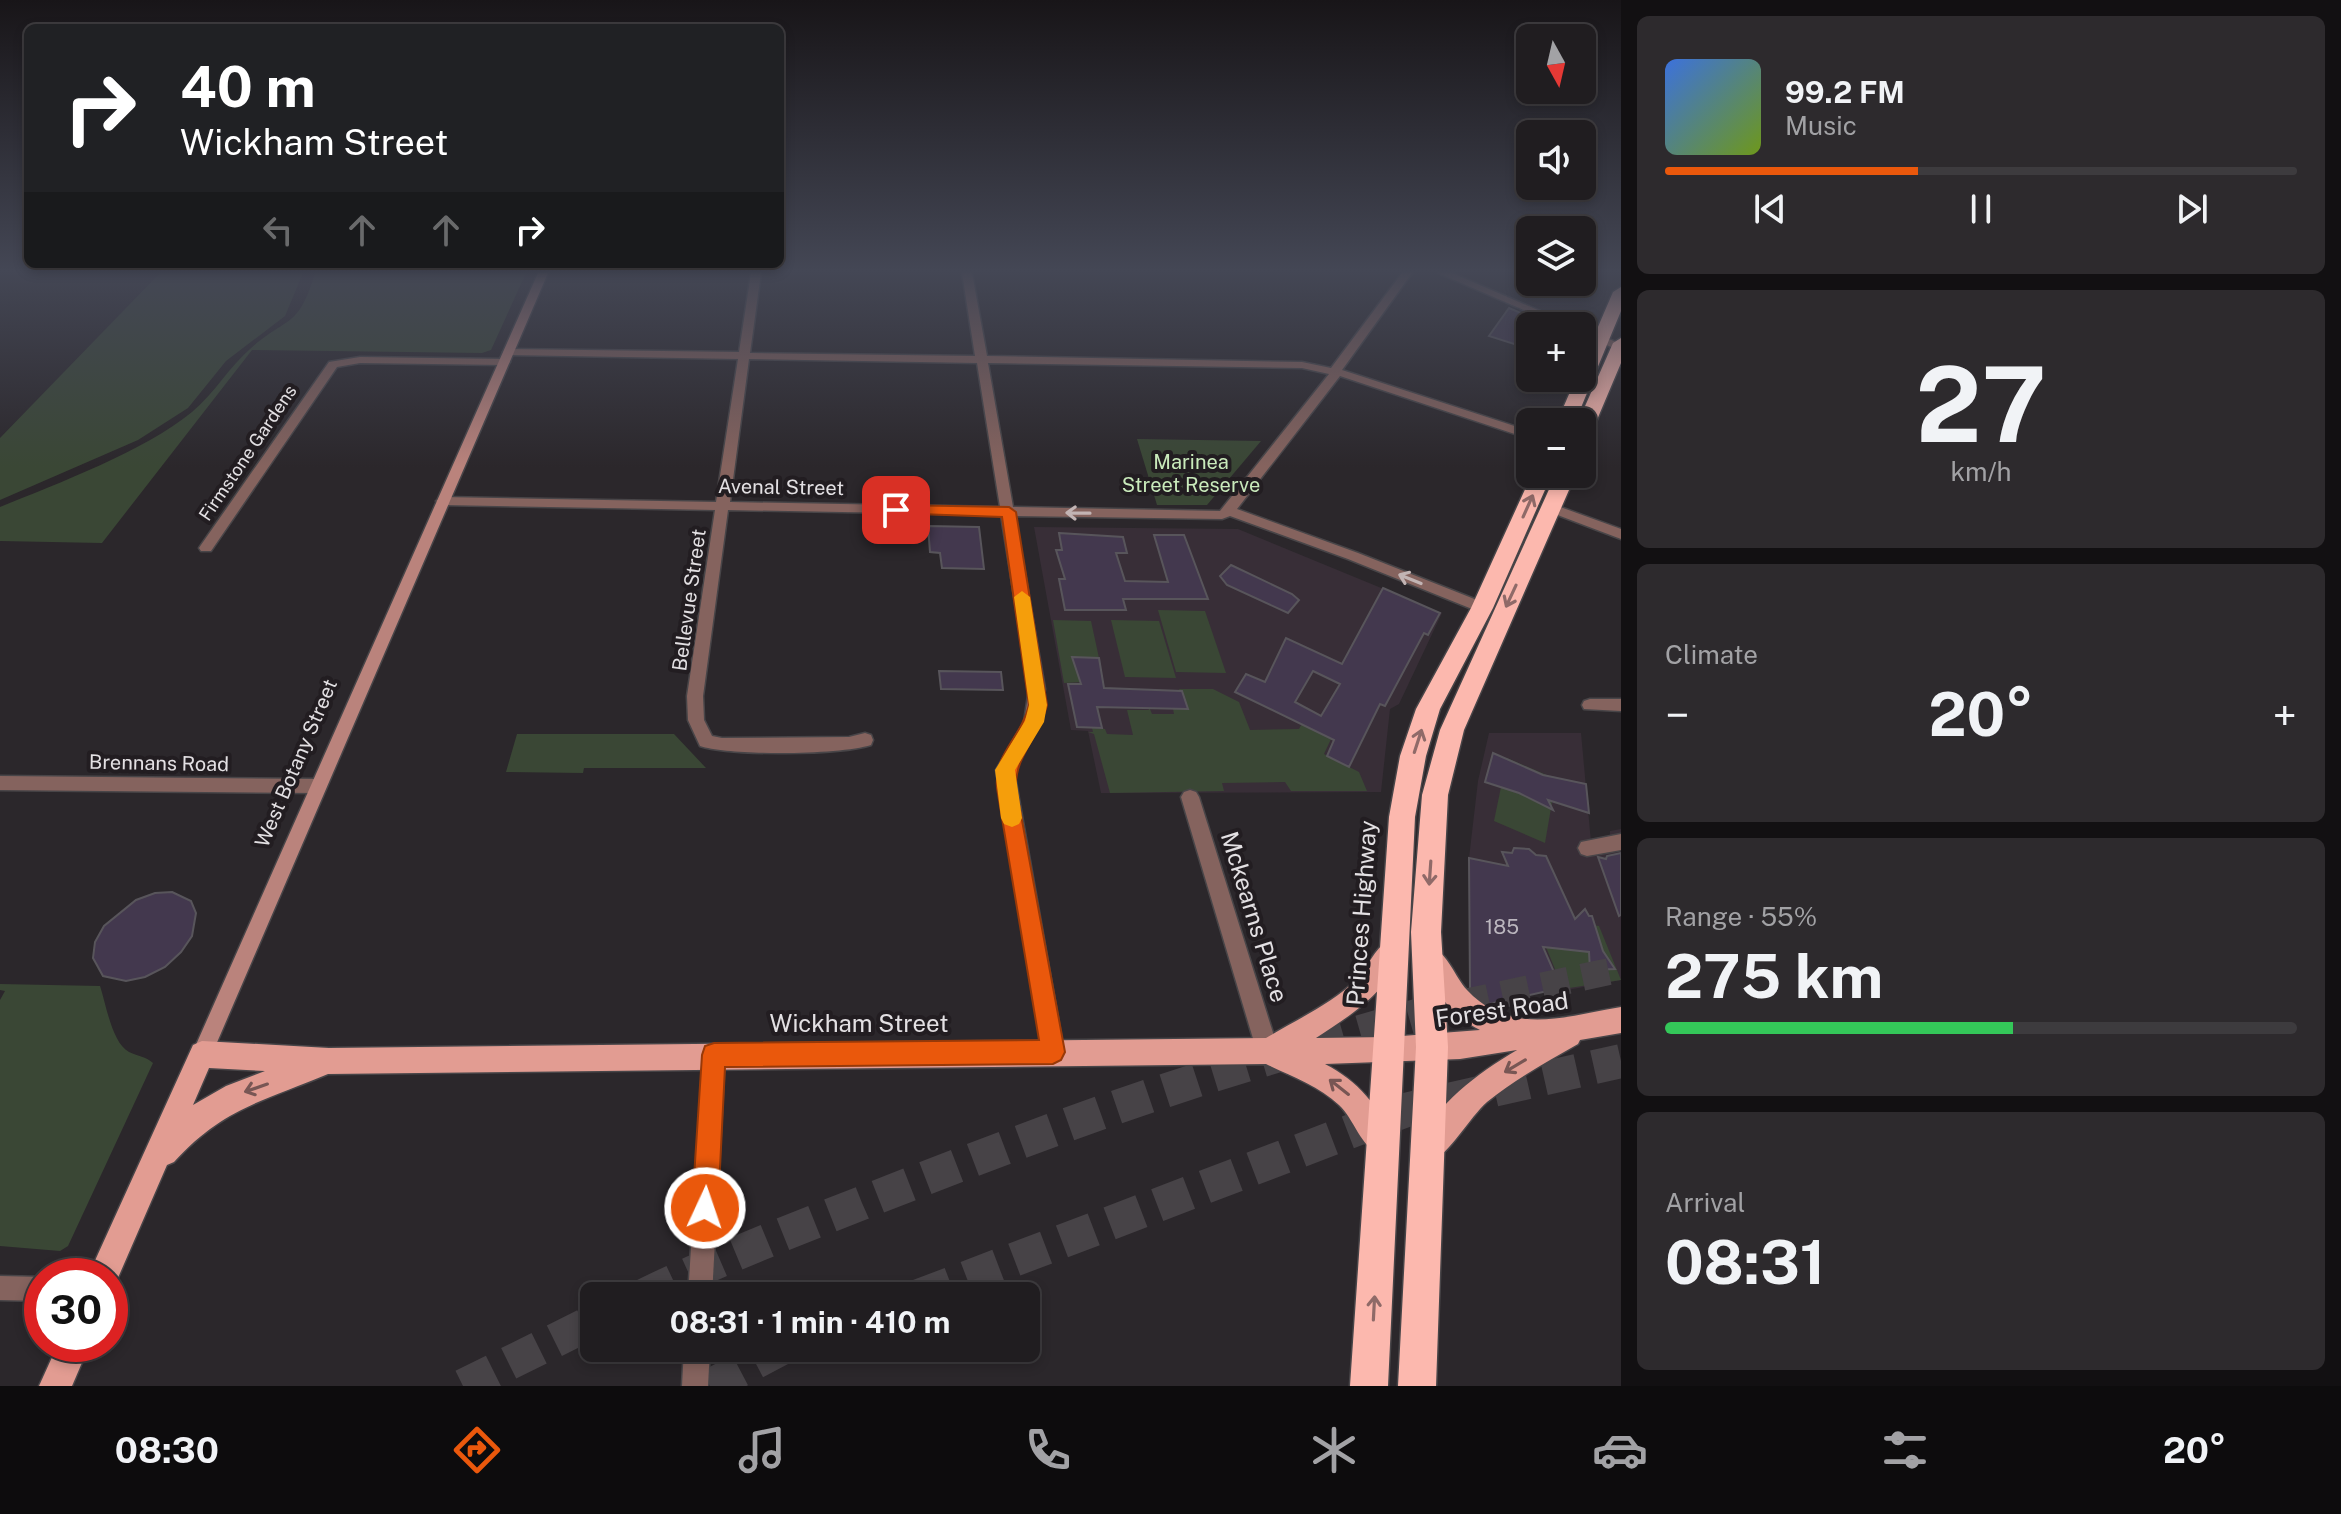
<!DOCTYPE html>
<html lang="en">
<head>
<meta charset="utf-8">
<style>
  :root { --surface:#201d20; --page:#2d2a2d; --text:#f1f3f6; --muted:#a2a2a5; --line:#3d3b3e; --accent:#ea580c }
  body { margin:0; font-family:"Public Sans",sans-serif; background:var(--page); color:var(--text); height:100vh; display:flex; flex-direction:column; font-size:30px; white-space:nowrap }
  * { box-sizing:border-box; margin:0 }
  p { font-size:26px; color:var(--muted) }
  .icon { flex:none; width:44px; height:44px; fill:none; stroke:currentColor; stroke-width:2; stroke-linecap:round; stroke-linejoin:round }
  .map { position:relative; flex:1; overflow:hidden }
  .details { display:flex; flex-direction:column; gap:16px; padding:16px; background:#121012; width:720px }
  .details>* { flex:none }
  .guide { position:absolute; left:24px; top:24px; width:760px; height:244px; border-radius:12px; box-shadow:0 4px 12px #0003,0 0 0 2px var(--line); background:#202124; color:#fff; overflow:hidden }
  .needle { width:52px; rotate:172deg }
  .controls { position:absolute; left:1516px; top:24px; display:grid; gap:16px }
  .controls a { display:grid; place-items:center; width:80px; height:80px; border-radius:12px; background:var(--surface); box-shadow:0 4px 12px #0003,0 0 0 2px var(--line); font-size:40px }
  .speed { position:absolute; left:24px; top:1258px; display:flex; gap:16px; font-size:40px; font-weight:700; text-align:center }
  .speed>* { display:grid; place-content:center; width:104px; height:104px; border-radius:50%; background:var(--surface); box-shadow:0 4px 12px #0003,0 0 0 2px var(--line); line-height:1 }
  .speed .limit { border:12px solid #d22; background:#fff; color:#111 }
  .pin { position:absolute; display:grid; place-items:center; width:68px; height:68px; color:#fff; margin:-34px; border-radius:16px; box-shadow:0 4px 12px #0006 }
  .me { position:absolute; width:88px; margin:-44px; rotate:3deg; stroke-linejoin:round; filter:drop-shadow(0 0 6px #0008) }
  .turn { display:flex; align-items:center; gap:28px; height:168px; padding:0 24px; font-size:36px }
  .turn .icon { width:104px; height:104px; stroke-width:2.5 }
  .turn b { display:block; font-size:56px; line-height:68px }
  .lanes { display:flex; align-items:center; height:76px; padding:0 24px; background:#0003; justify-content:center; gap:40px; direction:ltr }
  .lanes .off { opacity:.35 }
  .big { font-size:60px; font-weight:700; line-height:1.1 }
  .details .tile { flex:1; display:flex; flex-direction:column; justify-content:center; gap:12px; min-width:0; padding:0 28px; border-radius:12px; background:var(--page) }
  .details .dial { align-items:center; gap:0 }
  .dial b { font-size:104px; line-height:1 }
  .song { display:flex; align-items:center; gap:24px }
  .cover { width:96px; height:96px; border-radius:12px; background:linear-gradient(135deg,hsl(220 70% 55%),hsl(80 70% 35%)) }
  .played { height:8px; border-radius:4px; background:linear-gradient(90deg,var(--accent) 40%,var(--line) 40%) }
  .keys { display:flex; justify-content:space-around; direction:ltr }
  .heat { display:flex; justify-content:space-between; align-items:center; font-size:44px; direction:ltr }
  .charge { height:12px; border-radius:6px; background:linear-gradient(90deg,#34c759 55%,var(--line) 0) }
  .trip { position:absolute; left:580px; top:1282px; width:460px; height:80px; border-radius:12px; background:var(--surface); box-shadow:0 4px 12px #0003,0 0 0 2px var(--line); font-weight:700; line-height:80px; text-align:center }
  .dock { display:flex; height:128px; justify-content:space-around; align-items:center; background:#0d0c0d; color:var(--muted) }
  .dock .icon { width:56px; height:56px }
  .dock .current { color:var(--accent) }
  .dock b { font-size:36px; color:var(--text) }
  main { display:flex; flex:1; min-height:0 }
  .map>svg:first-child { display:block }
  .built { fill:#382e37 }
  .green { fill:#3a4735 }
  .building { fill:#43384e; stroke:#58555b; stroke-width:2; fill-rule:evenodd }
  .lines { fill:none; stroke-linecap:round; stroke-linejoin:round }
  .highway-tunnel-far1 { stroke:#474347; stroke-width:27; stroke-dasharray:27 14; stroke-linecap:butt }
  .highway-tunnel { stroke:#474347; stroke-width:34; stroke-dasharray:34 17; stroke-linecap:butt }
  .street-casing { stroke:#484548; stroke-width:3 }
  .secondary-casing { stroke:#484548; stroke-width:3 }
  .primary-casing { stroke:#484548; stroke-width:3 }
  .highway-casing { stroke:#484548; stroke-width:3 }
  .street { fill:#85635e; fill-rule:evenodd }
  .secondary { fill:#ba837c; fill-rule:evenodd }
  .primary { fill:#e29c92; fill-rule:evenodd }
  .highway { fill:#fcb8ae; fill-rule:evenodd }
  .oneway { stroke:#8f6a68 }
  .oneway2 { stroke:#c2b4b4 }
  .oneway3 { stroke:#785654 }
  .route { fill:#ea580c; stroke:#983908; stroke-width:2 }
  .slow { fill:#f59e0b }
  .labels { text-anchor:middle; stroke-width:8; stroke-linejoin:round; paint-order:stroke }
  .far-street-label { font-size:18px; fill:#e3e0e3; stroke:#221d21 }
  .park-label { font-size:20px; fill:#c9eabb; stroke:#221d21 }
  .street-label { font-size:20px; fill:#e3e0e3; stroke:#221d21 }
  .near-number-label { font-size:20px; fill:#bbb6be }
  .near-street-label { font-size:24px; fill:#e3e0e3; stroke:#221d21 }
</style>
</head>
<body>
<main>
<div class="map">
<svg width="1621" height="1386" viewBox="0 0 1621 1386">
  <rect width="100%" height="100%" fill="#2b272b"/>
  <!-- built -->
  <g class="built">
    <path d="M1034,527l204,2 204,84 -43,91 -9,5 -9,83 -280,1 -13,-62 -17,-1z"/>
    <path d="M1489,733h92l10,109 19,-3v-8l11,-2v151l-59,11 -54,-125 -39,-8 9,-77z"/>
  </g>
  <!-- green -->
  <g class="green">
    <path d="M160,273h143l-18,43 -59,45 -38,47 -50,32 -138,60v-62z"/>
    <path d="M315,273h211l-35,77 -9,3 -230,-3 -150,193 -102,-2v-34c57,-23 146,-57 192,-95 22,-18 37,-45 58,-63 38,-34 48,-19 65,-76z"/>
    <path d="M1137,439l124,2 -54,64h-50z"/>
    <path d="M1158,610l47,1 21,62 -50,-1z"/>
    <path d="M1053,620l38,1 8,37h-27l6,18 24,1 1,4 -39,2z"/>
    <path d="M1111,620l48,1 17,57 -51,-1z"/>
    <path d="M1179,689h34l26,13 11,28 49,-1 10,-19 12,6 -7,14 17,9 -7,15 35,18 8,19h-76l-6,-9 -63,1 2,8 -114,2 -16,-59 -6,-2h5l-1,-4 13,1 2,5 26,1 -6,-25h22l-5,-16 8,20h22l-1,-5h14z"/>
    <path d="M517,734h157l32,34h-122l-1,5 -77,-1z"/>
    <path d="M1507,758l49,21 -11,64 -51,-22z"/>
    <path d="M1580,923l19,3 22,54 -58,9 -17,-42 28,3z"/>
    <path d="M0,984l100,2c6,18 12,57 29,66 10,5 16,4 24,11l-85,183 -8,5 -60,-5v-246l5,-9 -5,-1z"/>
  </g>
  <!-- building -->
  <g class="building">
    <path d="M1509,308l21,9v32l-41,-13z"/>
    <path d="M928,526l51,1 5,42 -42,-1 -2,-15 -10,-1z"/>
    <path d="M1059,533l64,4 4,16h-11l9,28 43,1 -14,-47h30l24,64h-85l3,11h-61l-6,-31h6l-9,-29h6z"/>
    <path d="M1231,565l61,29 7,6 -11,13 -61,-28 -7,-9z"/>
    <path d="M1383,588l57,25 -12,22 -4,-2 -39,73 -5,-2 -31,63 -22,-11 7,-16 -99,-48 11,-18 19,8 21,-44 56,26zM1313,671l27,13 -19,32 -26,-14z"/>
    <path d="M1072,657l27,1 5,30 78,3 6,18 -91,-2 5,21 -25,-1 -9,-43h13z"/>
    <path d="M939,671l62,1 2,18 -62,-1z"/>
    <path d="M1493,753l50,22 43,9 3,29 -41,-13 5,10 -34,-17 -34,-11z"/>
    <path d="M1514,848l15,1 7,6 10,1 29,63 10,-10 4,7h3l11,35 12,18 -25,1 -1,-18 -46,-5 18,41 -72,16 -19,-15 -1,-131 39,8 -6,-14 10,1z"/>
    <path d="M1621,853v62l-2,1 -21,-59 8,2 1,-3z"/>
    <path d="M172,892l19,9 5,12 -4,23 -11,16 -16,15 -20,10 -19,4 -23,-5 -10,-18 2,-16 9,-16 32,-26 19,-7z"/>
  </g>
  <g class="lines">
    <!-- highway-tunnel-far1 -->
    <path class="highway-tunnel-far1" d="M1462,1003l159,-34"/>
    <!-- highway-tunnel -->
    <g class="highway-tunnel">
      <path d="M1311,1046l158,-45"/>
      <path d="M643,1296c71,-35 145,-64 219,-93 137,-54 273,-106 414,-147"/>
      <path d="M919,1296l490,-187 212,-48"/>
      <path d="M463,1386l131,-65"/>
      <path d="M710,1386l72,-38"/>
    </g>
    <defs>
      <g id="street">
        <path d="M751,273h10l-11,80 225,3 -13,-83h10l15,83 315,6 29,6 71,-95h10l-70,97 188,61v8l-190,-63 -103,133 121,44 129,51 2,4 -7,5 -134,-54 -118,-43 -8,3 -207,-3 30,173 -5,33 -26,49 50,281 -4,7 -7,4 -7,-4 -4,-7 -46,-282 28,-48 5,-33 -28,-174 -273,-5 -25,186 1,24 8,16 10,2 127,-1 16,-4 6,2 2,5 -2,5c-31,10 -140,11 -171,1l-12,-26 -1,-24 28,-186 -272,-5 -7,-4 7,-4 273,5 22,-143 -229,-4 -6,-3 6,-3 230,3zM749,359l228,4 23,144 -270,-5zM988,363l314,5 27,6 -109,137 -207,-4z"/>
        <path d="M1438,273h14l123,53h-14z"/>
        <path d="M1582,328l39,16v7l-39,-16z"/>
        <path d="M360,357l144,2 6,3 -6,3 -144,-2 -23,4 -126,184h-10l-2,-3 2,-3 128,-183z"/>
        <path d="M1552,504l69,25v10l-74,-28 -2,-3z"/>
        <path d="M1590,699h31v12l-37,-2 -2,-4 2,-4z"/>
        <path d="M0,776l318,3 6,2 3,5 -3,5 -6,2 -318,-3z"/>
        <path d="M1190,790l6,2 3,5 80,255 -4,7 -7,4 -7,-4 -4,-7 -76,-255 3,-5z"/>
        <path d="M1621,834v16l-34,6 -6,-2 -3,-6 3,-6z"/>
        <path d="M714,1044l7,4 4,7 -13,241h-24l15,-241 4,-7z"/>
        <path d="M0,1276l42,1v24l-42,-1z"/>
        <path d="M684,1348h26l-2,38h-26z"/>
      </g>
      <path id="secondary" d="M538,273h10l-339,788 -7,4 -7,-4 -4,-7 4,-7z"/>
      <g id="primary">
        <path d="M1393,938l9,4 3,8c-18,42 -52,64 -89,88l73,-1 91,-7c-30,-15 -48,-42 -60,-71l3,-8 9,-4c16,7 23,30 35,43 44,47 99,26 154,17v26l-41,7 -2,4c-31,18 -63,35 -91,58 -17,15 -38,52 -55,59l-10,-4 -4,-10c18,-44 59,-73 99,-97l-57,9 -135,5c33,17 54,42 68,76l-4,10 -10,4c-18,-7 -25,-35 -40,-49 -20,-19 -48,-29 -73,-41l-938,10c-64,27 -105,34 -154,88l-7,3 -53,122 -4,1v-12h-22l105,-231 9,-4 127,7 937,-10c30,-18 65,-34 90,-58 13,-13 19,-35 37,-42zM209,1068l56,3 -39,15 -33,19z"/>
        <path d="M58,1344h32l-18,42h-33z"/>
      </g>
      <g id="highway">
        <path d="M1621,287v24l-46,111h-18l19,-44h6v-14l31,-72z"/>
        <path d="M1621,338v25l-30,71 -9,6v-18h-4l35,-79z"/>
        <path d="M1532,474h20l-59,134 -53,101 -14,47 -11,61 -27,569h-38l39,-569 11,-61 16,-47 55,-101z"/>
        <path d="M1556,474h20l-112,256 -16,65 -7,137 7,115 -12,339h-38l18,-339 -5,-115 11,-137 18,-65z"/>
      </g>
    </defs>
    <!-- street casing -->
    <use href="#street" class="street-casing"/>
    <!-- secondary casing -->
    <use href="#secondary" class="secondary-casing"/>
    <!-- primary casing -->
    <use href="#primary" class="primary-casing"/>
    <!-- highway casing -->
    <use href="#highway" class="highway-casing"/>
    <!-- street -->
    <use href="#street" class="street"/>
    <!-- secondary -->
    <use href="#secondary" class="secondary"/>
    <!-- primary -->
    <use href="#primary" class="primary"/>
    <!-- highway -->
    <use href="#highway" class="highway"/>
  </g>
  <!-- one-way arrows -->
  <defs><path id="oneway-shaft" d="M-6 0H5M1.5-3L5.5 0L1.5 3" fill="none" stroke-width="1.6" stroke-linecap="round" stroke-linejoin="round" transform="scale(2)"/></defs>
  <g class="oneway">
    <use href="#oneway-shaft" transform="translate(1528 506) rotate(-66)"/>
    <use href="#oneway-shaft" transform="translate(1511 596) rotate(115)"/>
    <use href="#oneway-shaft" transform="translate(1418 741) rotate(-72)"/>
    <use href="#oneway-shaft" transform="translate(1430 873) rotate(94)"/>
    <use href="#oneway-shaft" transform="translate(1374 1308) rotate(-87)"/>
  </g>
  <g class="oneway2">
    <use href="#oneway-shaft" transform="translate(1078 513) rotate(-179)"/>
    <use href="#oneway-shaft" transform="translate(1410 579) rotate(-158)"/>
  </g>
  <g class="oneway3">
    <use href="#oneway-shaft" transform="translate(1515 1066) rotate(149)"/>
    <use href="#oneway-shaft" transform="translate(1339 1087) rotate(-142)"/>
    <use href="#oneway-shaft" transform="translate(256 1088) rotate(161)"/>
  </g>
  <!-- sky -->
  <linearGradient id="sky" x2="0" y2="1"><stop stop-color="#181518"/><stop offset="0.58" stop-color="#444755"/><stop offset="1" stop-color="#444755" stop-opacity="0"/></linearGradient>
  <rect width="1621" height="467" fill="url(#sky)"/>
  <!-- route -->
  <path class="route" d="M896,505l113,2 7,5 31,193c-7,31 -33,52 -31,83l49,264 -4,8 -8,4 -328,3 -7,141 -3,10 -10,3 -9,-3 -4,-10 10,-153 3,-9 9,-3 325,-3 -42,-252c-3,-36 24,-49 32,-83l-27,-188 -112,-4 -2,-3z"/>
  <!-- slow -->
  <path class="slow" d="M1022,591l8,6 17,108 -3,17 -29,48 7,48 -3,6 -7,3 -8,-3 -3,-6 -6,-48 30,-49 4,-16 -15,-108z"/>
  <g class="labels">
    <!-- far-street labels -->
    <g class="far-street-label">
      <text transform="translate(248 453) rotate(-56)" y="6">Firmstone Gardens</text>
    </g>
    <!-- park labels -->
    <g class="park-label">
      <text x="1191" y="469">Marinea<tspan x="1191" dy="23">Street Reserve</tspan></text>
    </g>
    <!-- street labels -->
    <g class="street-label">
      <text transform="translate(781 487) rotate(1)" y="7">Avenal Street</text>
      <text transform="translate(689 600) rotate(-82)" y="7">Bellevue Street</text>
      <text transform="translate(159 763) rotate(1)" y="7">Brennans Road</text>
      <text transform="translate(296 763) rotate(-67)" y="7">West Botany Street</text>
    </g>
    <!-- near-number labels -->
    <g class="near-number-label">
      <text x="1502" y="934">185</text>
    </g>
    <!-- near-street labels -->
    <g class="near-street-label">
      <text transform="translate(1362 913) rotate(-86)" y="8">Princes Highway</text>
      <text transform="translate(1254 917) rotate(73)" y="8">Mckearns Place</text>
      <text transform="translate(1502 1010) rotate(-8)" y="8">Forest Road</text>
      <text x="859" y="1032">Wickham Street</text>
    </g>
  </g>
</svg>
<div class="controls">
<a><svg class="needle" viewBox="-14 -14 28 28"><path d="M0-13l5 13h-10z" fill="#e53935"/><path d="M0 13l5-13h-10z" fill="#a2a2a5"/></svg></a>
<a><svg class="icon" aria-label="sound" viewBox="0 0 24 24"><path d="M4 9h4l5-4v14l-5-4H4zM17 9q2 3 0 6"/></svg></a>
<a><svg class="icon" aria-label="layers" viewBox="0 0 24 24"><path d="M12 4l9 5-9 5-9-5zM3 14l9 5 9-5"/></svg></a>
<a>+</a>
<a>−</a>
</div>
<div class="speed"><div class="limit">30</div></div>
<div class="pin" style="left:896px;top:510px;background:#d93025"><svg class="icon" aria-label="arrive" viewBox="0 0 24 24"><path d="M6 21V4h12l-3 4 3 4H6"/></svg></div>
<svg class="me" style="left:705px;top:1208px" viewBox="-20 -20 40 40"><circle r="17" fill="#ea580c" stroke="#fff" stroke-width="3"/><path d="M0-11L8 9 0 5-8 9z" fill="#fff"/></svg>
<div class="trip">08:31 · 1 min · 410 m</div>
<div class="guide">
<div class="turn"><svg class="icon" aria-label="right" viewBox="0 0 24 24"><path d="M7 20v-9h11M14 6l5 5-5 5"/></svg><div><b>40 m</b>Wickham Street</div></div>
<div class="lanes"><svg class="icon off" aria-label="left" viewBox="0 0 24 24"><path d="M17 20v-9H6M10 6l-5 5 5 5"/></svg><svg class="icon off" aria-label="ahead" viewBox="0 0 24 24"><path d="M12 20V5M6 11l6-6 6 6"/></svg><svg class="icon off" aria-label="ahead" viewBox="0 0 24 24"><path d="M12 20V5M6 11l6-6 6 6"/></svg><svg class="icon" aria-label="right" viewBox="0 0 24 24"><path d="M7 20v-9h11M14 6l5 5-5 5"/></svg></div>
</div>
</div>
<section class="details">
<div class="tile">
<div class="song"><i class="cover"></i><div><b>99.2 FM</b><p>Music</p></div></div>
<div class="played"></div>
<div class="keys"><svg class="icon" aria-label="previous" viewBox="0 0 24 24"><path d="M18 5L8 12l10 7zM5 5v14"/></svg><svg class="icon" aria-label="pause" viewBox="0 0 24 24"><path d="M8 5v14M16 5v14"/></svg><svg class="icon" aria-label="next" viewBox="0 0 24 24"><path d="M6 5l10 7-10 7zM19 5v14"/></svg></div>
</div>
<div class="tile dial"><b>27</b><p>km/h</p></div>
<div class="tile"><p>Climate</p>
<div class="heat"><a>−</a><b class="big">20°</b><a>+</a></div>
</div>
<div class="tile"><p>Range · 55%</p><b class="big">275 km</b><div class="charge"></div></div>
<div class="tile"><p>Arrival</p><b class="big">08:31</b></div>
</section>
</main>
<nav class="dock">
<b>08:30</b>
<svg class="icon current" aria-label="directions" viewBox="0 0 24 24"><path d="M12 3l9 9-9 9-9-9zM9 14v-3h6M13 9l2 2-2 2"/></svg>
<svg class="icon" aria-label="music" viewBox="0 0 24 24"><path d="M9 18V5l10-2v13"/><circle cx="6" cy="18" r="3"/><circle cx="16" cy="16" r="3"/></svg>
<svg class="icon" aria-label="phone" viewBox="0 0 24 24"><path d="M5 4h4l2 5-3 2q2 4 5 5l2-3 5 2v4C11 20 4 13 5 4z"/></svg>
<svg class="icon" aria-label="climate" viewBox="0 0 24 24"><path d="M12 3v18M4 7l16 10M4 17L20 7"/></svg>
<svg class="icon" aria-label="car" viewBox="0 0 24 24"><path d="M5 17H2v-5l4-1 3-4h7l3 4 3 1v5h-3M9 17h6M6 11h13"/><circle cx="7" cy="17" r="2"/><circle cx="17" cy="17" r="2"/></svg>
<svg class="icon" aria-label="filters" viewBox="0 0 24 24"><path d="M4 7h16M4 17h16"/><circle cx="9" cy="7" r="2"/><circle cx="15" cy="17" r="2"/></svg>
<b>20°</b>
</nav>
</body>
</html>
